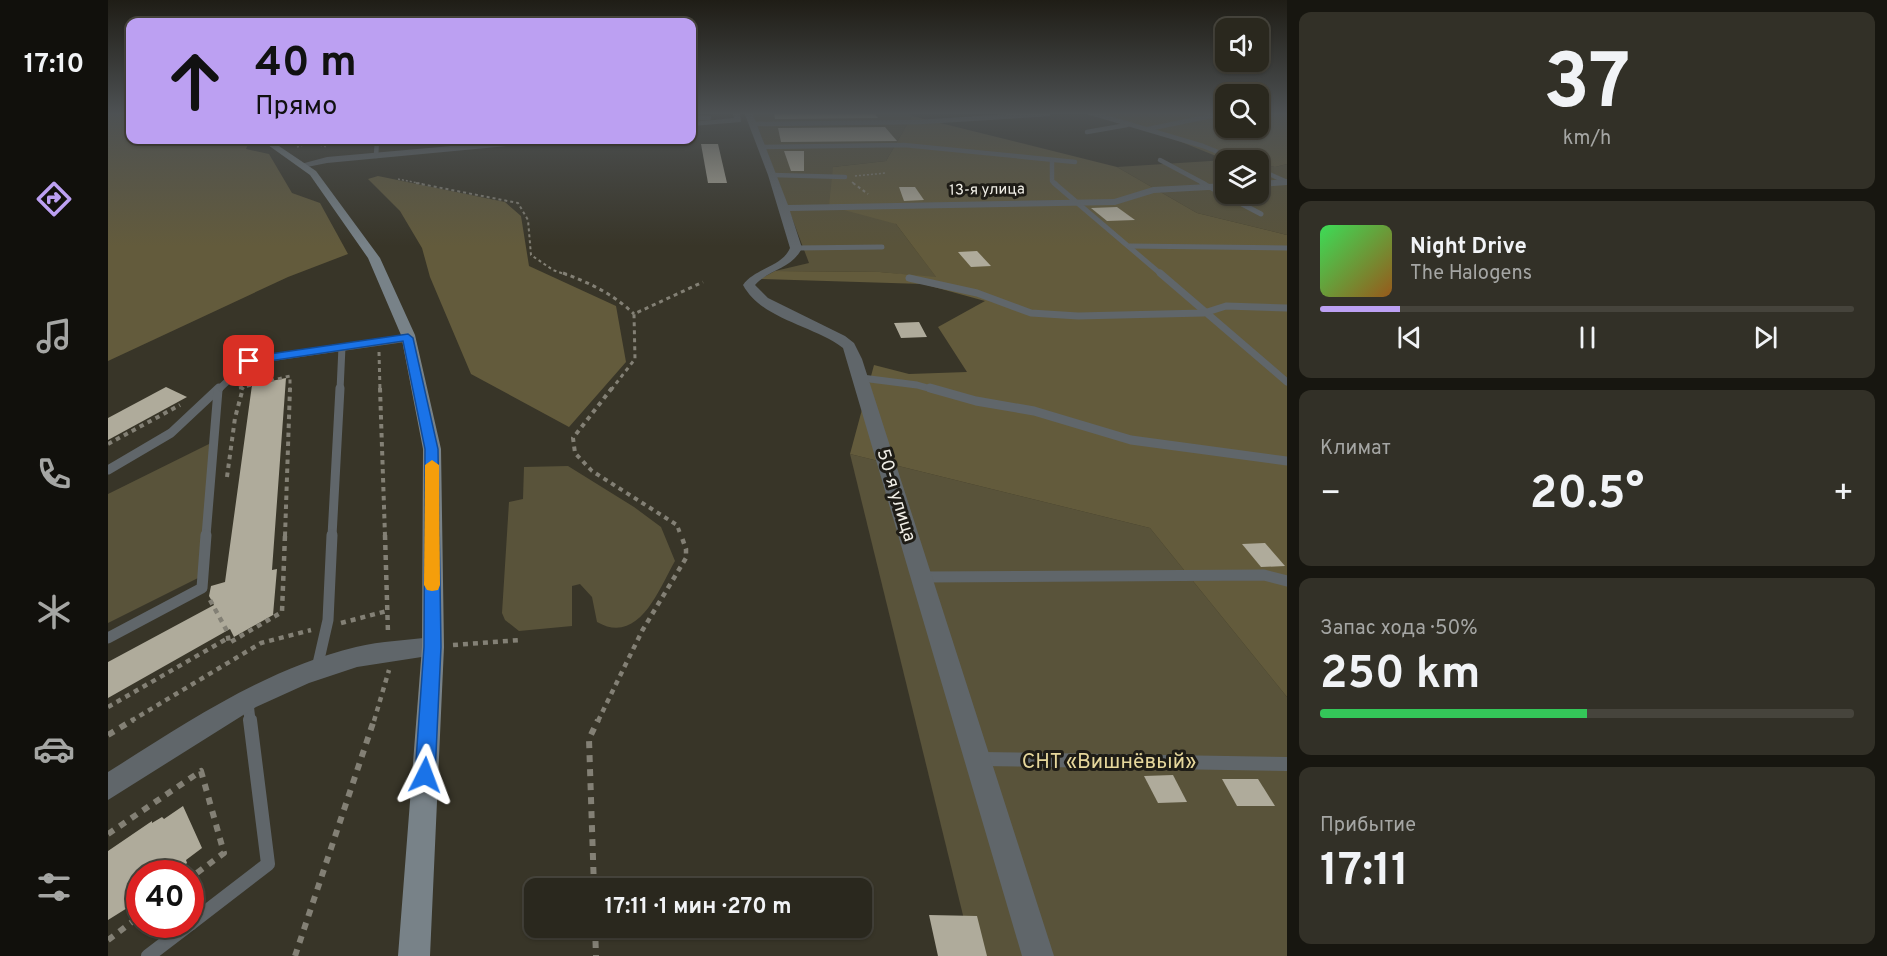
<!DOCTYPE html>
<html lang="ru">
<head>
<meta charset="utf-8">
<style>
  :root { --surface:#2a281e; --page:#323027; --text:#f1f3f6; --muted:#a5a6a4; --line:#46443c; --accent:#bca0f2 }
  body { margin:0; font-family:Overpass,sans-serif; background:var(--page); color:var(--text); height:100vh; display:flex; flex-direction:column; font-size:22px; white-space:nowrap }
  * { box-sizing:border-box; margin:0 }
  p { font-size:20px; color:var(--muted) }
  .icon { flex:none; width:33px; height:33px; fill:none; stroke:currentColor; stroke-width:2; stroke-linecap:round; stroke-linejoin:round }
  .map { position:relative; flex:1; overflow:hidden }
  .sheet { display:flex; flex-direction:column; gap:12px; padding:12px; background:#171610; width:600px }
  .sheet>* { flex:none }
  .hud { position:absolute; left:18px; top:18px; width:570px; height:126px; border-radius:12px; box-shadow:0 2px 4px #0004,0 0 0 2px var(--line); background:#bca0f2; color:#111; overflow:hidden }
  .fabs { position:absolute; left:1107px; top:18px; display:grid; gap:12px }
  .fabs a { display:grid; place-items:center; width:54px; height:54px; border-radius:12px; background:var(--surface); box-shadow:0 2px 4px #0004,0 0 0 2px var(--line); font-size:30px }
  .speed { position:absolute; left:18px; top:860px; display:flex; gap:12px; font-size:30px; font-weight:700; text-align:center }
  .speed>* { display:grid; place-content:center; width:78px; height:78px; border-radius:50%; background:var(--surface); box-shadow:0 2px 4px #0004,0 0 0 2px var(--line); line-height:1 }
  .speed .limit { border:9px solid #d22; background:#fff; color:#111 }
  .pin { position:absolute; display:grid; place-items:center; width:51px; height:51px; color:#fff; margin:-26px; border-radius:12px; box-shadow:0 3px 9px #0006 }
  .me { position:absolute; width:66px; margin:-33px; rotate:3deg; stroke-linejoin:round; filter:drop-shadow(0 0 4px #0008) }
  .turn { display:flex; align-items:center; gap:21px; height:126px; padding:0 30px; font-size:27px }
  .turn .icon { width:78px; height:78px; stroke-width:2.5 }
  .turn b { display:block; font-size:42px; line-height:51px }
  .big { font-size:45px; font-weight:700; line-height:1.1 }
  .sheet .card { flex:1; display:flex; flex-direction:column; justify-content:center; gap:9px; min-width:0; padding:0 21px; border-radius:12px; background:var(--page) }
  .sheet .dial { align-items:center; gap:0 }
  .dial b { font-size:78px; line-height:1 }
  .song { display:flex; align-items:center; gap:18px }
  .cover { width:72px; height:72px; border-radius:9px; background:linear-gradient(135deg,hsl(130 70% 55%),hsl(30 70% 35%)) }
  .played { height:6px; border-radius:3px; background:linear-gradient(90deg,var(--accent) 15%,var(--line) 15%) }
  .keys { display:flex; justify-content:space-around; direction:ltr }
  .heat { display:flex; justify-content:space-between; align-items:center; font-size:33px; direction:ltr }
  .charge { height:9px; border-radius:4px; background:linear-gradient(90deg,#34c759 50%,var(--line) 0) }
  .trip { position:absolute; left:416px; top:878px; width:348px; height:60px; border-radius:12px; background:var(--surface); box-shadow:0 2px 4px #0004,0 0 0 2px var(--line); font-weight:700; line-height:60px; text-align:center }
  main { display:flex; flex:1; min-height:0 }
  .menu { display:flex; flex-direction:column; width:108px; justify-content:space-around; align-items:center; background:#11100c; color:var(--muted) }
  .menu .icon { width:42px; height:42px }
  .menu .active { color:var(--accent) }
  .menu b { font-size:27px; color:var(--text) }
  .map>svg:first-child { display:block }
  .green { fill:#59533a }
  .forest { fill:#635b3c }
  .building { fill:#afab9b }
  .lines { fill:none; stroke-linecap:round; stroke-linejoin:round }
  .path-far5 { stroke:#838075; stroke-width:1.5; stroke-dasharray:2 2; stroke-linecap:butt }
  .path-far4 { stroke:#838075; stroke-width:2; stroke-dasharray:3 3; stroke-linecap:butt }
  .path-far3 { stroke:#838075; stroke-width:3; stroke-dasharray:4 4; stroke-linecap:butt }
  .path-far2 { stroke:#838075; stroke-width:4; stroke-dasharray:4.5 4.5; stroke-linecap:butt }
  .path-far1 { stroke:#838075; stroke-width:4.5; stroke-dasharray:5 5; stroke-linecap:butt }
  .path { stroke:#838075; stroke-width:6; stroke-dasharray:7 7; stroke-linecap:butt }
  .lane-far5 { stroke:#60666a; stroke-width:4.5 }
  .lane-far4 { stroke:#60666a; stroke-width:5 }
  .lane-far3 { stroke:#60666a; stroke-width:7 }
  .lane-far2 { stroke:#60666a; stroke-width:9 }
  .lane-far1 { stroke:#60666a; stroke-width:11 }
  .lane { stroke:#60666a; stroke-width:14 }
  .street { fill:#60666a; fill-rule:evenodd }
  .secondary { fill:#788288; fill-rule:evenodd }
  .route { fill:#1a73e8; stroke:#114b97; stroke-width:1.5 }
  .slow { fill:#f59e0b }
  .labels { text-anchor:middle; stroke-width:6; stroke-linejoin:round; paint-order:stroke }
  .far-street-label { font-size:15px; fill:#f1efe7; stroke:#1e1c16 }
  .street-label { font-size:18px; fill:#f1efe7; stroke:#1e1c16 }
  .near-park-label { font-size:21px; fill:#e6d79c; stroke:#1e1c16 }
</style>
</head>
<body>
<main>
<nav class="menu">
<b>17:10</b>
<svg class="icon active" aria-label="directions" viewBox="0 0 24 24"><path d="M12 3l9 9-9 9-9-9zM9 14v-3h6M13 9l2 2-2 2"/></svg>
<svg class="icon" aria-label="music" viewBox="0 0 24 24"><path d="M9 18V5l10-2v13"/><circle cx="6" cy="18" r="3"/><circle cx="16" cy="16" r="3"/></svg>
<svg class="icon" aria-label="phone" viewBox="0 0 24 24"><path d="M5 4h4l2 5-3 2q2 4 5 5l2-3 5 2v4C11 20 4 13 5 4z"/></svg>
<svg class="icon" aria-label="climate" viewBox="0 0 24 24"><path d="M12 3v18M4 7l16 10M4 17L20 7"/></svg>
<svg class="icon" aria-label="car" viewBox="0 0 24 24"><path d="M5 17H2v-5l4-1 3-4h7l3 4 3 1v5h-3M9 17h6M6 11h13"/><circle cx="7" cy="17" r="2"/><circle cx="17" cy="17" r="2"/></svg>
<svg class="icon" aria-label="filters" viewBox="0 0 24 24"><path d="M4 7h16M4 17h16"/><circle cx="9" cy="7" r="2"/><circle cx="15" cy="17" r="2"/></svg>
</nav>
<div class="map">
<svg width="1179" height="956" viewBox="0 0 1179 956">
  <rect width="100%" height="100%" fill="#383528"/>
  <!-- green -->
  <g class="green">
    <path d="M644,112h155l5,4 -26,45 -53,6 63,57 41,54 -57,-6 -105,-1 34,-8z"/>
    <path d="M1118,160h5h-5v34h32l1,-30 16,3 12,-3v71l-90,-22 -80,-46z"/>
    <path d="M103,443l-11,134 -92,46v-129z"/>
    <path d="M742,454l300,74 137,169v259h-314z"/>
    <path d="M460,466l66,41 27,20 14,34c-16,28 -36,85 -78,61l-5,-25 -12,-13 -8,2v40l-53,5 -14,-11 -3,-7 7,-111 14,-3 1,-32z"/>
  </g>
  <!-- forest -->
  <g class="forest">
    <path d="M0,112h22v28h115l4,2 -3,7 23,5 23,39 28,10 28,51 -60,23 -180,84z"/>
    <path d="M970,112h147l1,16h32l1,-16h28v52l-12,3 -16,-3 -1,-4h-32l-67,-27z"/>
    <path d="M804,116l205,51 80,46 90,22v462l-137,-169 -300,-74 24,-89 35,9 58,-2 -29,-45 47,-26 -62,-17 -163,-5 15,-8 105,1 56,5 -40,-53 -67,-18 4,-39 53,-6z"/>
    <path d="M270,176l127,26 16,14 8,50 87,40 10,56 -57,65 -98,-53 -41,-97 -8,-29 -22,-37 -32,-32z"/>
  </g>
  <!-- building -->
  <g class="building">
    <path d="M677,112h88l5,6 -103,1 -1,-5h12z"/>
    <path d="M777,127l12,14 -116,1 -3,-14z"/>
    <path d="M593,144h17l9,39h-19z"/>
    <path d="M676,151h20v20h-13z"/>
    <path d="M791,187h16l9,13 -20,1z"/>
    <path d="M1009,207l18,13 -28,1 -16,-13z"/>
    <path d="M869,251l14,15 -20,1 -13,-15z"/>
    <path d="M811,322l8,15 -26,1 -7,-15z"/>
    <path d="M178,378l-14,192 5,-1 -4,46 -39,22 -4,-8 -122,69v-36l106,-57 -5,-9 2,-10 14,-4 27,-197z"/>
    <path d="M58,387l21,10 -79,43v-22z"/>
    <path d="M1157,543l20,23 -24,1 -19,-23z"/>
    <path d="M1065,775l14,27 -29,1 -14,-27z"/>
    <path d="M1114,779h36l17,27h-38z"/>
    <path d="M75,806l19,42 -16,12 1,3 -11,10h-36v27l-32,20v-69l44,-30v2l10,-6 2,2z"/>
    <path d="M821,915l48,1 10,40h-49z"/>
  </g>
  <g class="lines">
    <!-- path-far5 -->
    <g class="path-far5">
      <path d="M442,142l28,-2"/>
      <path d="M234,145l9,-5"/>
      <path d="M189,147l14,-4 16,4"/>
      <path d="M747,176l31,-3"/>
      <path d="M290,179l25,5"/>
      <path d="M744,182l3,2"/>
    </g>
    <!-- path-far4 -->
    <g class="path-far4">
      <path d="M308,183l102,20 10,17 3,35 22,15 14,5"/>
      <path d="M745,183l15,11"/>
    </g>
    <!-- path-far3 -->
    <g class="path-far3">
      <path d="M455,273c27,10 50,21 71,41"/>
      <path d="M271,352l1,38"/>
      <path d="M131,388l51,-12v14"/>
      <path d="M134,390l1,-3"/>
      <path d="M503,390l24,-31 -1,-45 69,-32"/>
    </g>
    <!-- path-far2 -->
    <g class="path-far2">
      <path d="M272,388l5,148"/>
      <path d="M504,388l-39,50 2,15 17,18 85,54 4,11"/>
      <path d="M0,444l72,-39"/>
      <path d="M119,477l8,-59 8,-30"/>
      <path d="M177,536l5,-148"/>
    </g>
    <!-- path-far1 -->
    <g class="path-far1">
      <path d="M277,535l3,98"/>
      <path d="M102,600l17,31 2,12 53,-31 3,-77"/>
      <path d="M233,623l46,-12"/>
      <path d="M345,645l68,-5"/>
      <path d="M0,707l120,-69"/>
      <path d="M23,721l130,-78 50,-13"/>
      <path d="M266,721l15,-51"/>
      <path d="M490,721l44,-90 44,-73v-9l-5,-14"/>
    </g>
    <!-- path -->
    <g class="path">
      <path d="M0,735l25,-15"/>
      <path d="M0,834l93,-63 23,82 -34,25"/>
      <path d="M486,888l-5,-149 9,-19"/>
      <path d="M487,927l1,29"/>
      <path d="M0,940l32,-24"/>
      <path d="M187,956l79,-236"/>
    </g>
    <!-- lane-far5 -->
    <g class="lane-far5">
      <path d="M980,112l115,34 35,14"/>
      <path d="M584,118h17"/>
      <path d="M644,124l168,-2 128,-8"/>
      <path d="M1040,129l78,-16"/>
      <path d="M979,132l40,-7"/>
      <path d="M653,147l143,-2 171,17"/>
      <path d="M268,156l1,-16"/>
      <path d="M944,160v21l4,3"/>
      <path d="M1052,160l45,24"/>
      <path d="M1150,169l29,13"/>
      <path d="M665,175l72,2"/>
    </g>
    <!-- lane-far4 -->
    <g class="lane-far4">
      <path d="M946,183l108,92"/>
      <path d="M1094,183l59,31"/>
      <path d="M1022,246l157,2"/>
      <path d="M688,248l86,-1"/>
    </g>
    <!-- lane-far3 -->
    <g class="lane-far3">
      <path d="M1052,273l127,109"/>
      <path d="M801,278l68,15 54,20 47,3 126,-3 22,-7 61,2"/>
      <path d="M754,378l55,7 18,5"/>
      <path d="M110,390l31,-29 159,-23"/>
      <path d="M232,390l2,-43"/>
    </g>
    <!-- lane-far2 -->
    <g class="lane-far2">
      <path d="M822,388l46,13 58,10 97,29 156,21"/>
      <path d="M0,470l63,-37 48,-45"/>
      <path d="M98,536l12,-146"/>
      <path d="M224,536l8,-148"/>
    </g>
    <!-- lane-far1 -->
    <g class="lane-far1">
      <path d="M814,577l342,-2 23,6"/>
      <path d="M0,638l94,-50 4,-53"/>
      <path d="M209,668l11,-48 4,-85"/>
      <path d="M140,702l2,19"/>
    </g>
    <!-- lane -->
    <g class="lane">
      <path d="M872,759l307,5"/>
      <path d="M82,924l78,-60 -18,-144"/>
      <path d="M40,956l42,-32"/>
    </g>
    <!-- street -->
    <g class="street">
      <path d="M624,112h8l1,10 -49,4v-4l42,-4z"/>
      <path d="M636,112h8l36,93 326,-6 39,-12 73,-4v6l-72,4 -39,12 -325,6 12,37c-10,21 -33,21 -47,37l13,13 77,38 9,7 8,16 192,597h-32l-179,-608c-30,-23 -81,-28 -100,-63 12,-17 39,-18 47,-37l-22,-73z"/>
      <path d="M409,140h26l-4,3 -212,20 -25,5 -5,-3 30,-8z"/>
      <path d="M1179,179v6l-29,2v-6z"/>
      <path d="M325,637l8,3 3,7 -3,7 -84,13 -48,16 -53,24 -148,93v-28c80,-50 155,-102 248,-125 25,-6 52,-7 77,-10z"/>
    </g>
    <!-- secondary -->
    <path class="secondary" d="M153,140h9l46,31 64,87 35,77 26,114 3,198 -14,309h-32l24,-309 1,-198 -22,-114 -33,-77 -58,-83z"/>
  </g>
  <!-- sky -->
  <linearGradient id="sky" x2="0" y2="1"><stop stop-color="#1f1d16"/><stop offset="0.46" stop-color="#4d5153"/><stop offset="1" stop-color="#4d5153" stop-opacity="0"/></linearGradient>
  <rect width="1179" height="246" fill="url(#sky)"/>
  <!-- route -->
  <path class="route" d="M300,334l5,4 25,111 3,198 -6,128 -3,7 -7,3 -7,-3 -3,-7 9,-128 1,-198 -22,-108 -154,23 -6,-3 6,-4z"/>
  <!-- slow -->
  <path class="slow" d="M324,460l7,5 1,120 -2,5 -6,1 -5,-1 -3,-5 1,-120z"/>
  <g class="labels">
    <!-- far-street labels -->
    <g class="far-street-label">
      <text transform="translate(879 189) rotate(-1)" y="5">13-я улица</text>
    </g>
    <!-- street labels -->
    <g class="street-label">
      <text transform="translate(789 495) rotate(73)" y="6">50-я улица</text>
    </g>
    <!-- near-park labels -->
    <g class="near-park-label">
      <text x="1001" y="768">СНТ «Вишнёвый»</text>
    </g>
  </g>
</svg>
<div class="fabs">
<a><svg class="icon" aria-label="sound" viewBox="0 0 24 24"><path d="M4 9h4l5-4v14l-5-4H4zM17 9q2 3 0 6"/></svg></a>
<a><svg class="icon" aria-label="search" viewBox="0 0 24 24"><circle cx="10" cy="10" r="6"/><path d="M15 15l6 6"/></svg></a>
<a><svg class="icon" aria-label="layers" viewBox="0 0 24 24"><path d="M12 4l9 5-9 5-9-5zM3 14l9 5 9-5"/></svg></a>
</div>
<div class="speed"><div class="limit">40</div></div>
<div class="pin" style="left:141px;top:361px;background:#d93025"><svg class="icon" aria-label="arrive" viewBox="0 0 24 24"><path d="M6 21V4h12l-3 4 3 4H6"/></svg></div>
<svg class="me" style="left:317px;top:775px" viewBox="-20 -20 40 40"><path d="M0-17L14 15 0 8-14 15z" fill="#1a73e8" stroke="#fff" stroke-width="4"/></svg>
<div class="trip">17:11 · 1 мин · 270 m</div>
<div class="hud">
<div class="turn"><svg class="icon" aria-label="ahead" viewBox="0 0 24 24"><path d="M12 20V5M6 11l6-6 6 6"/></svg><div><b>40 m</b>Прямо</div></div>
</div>
</div>
<section class="sheet">
<div class="card dial"><b>37</b><p>km/h</p></div>
<div class="card">
<div class="song"><i class="cover"></i><div><b>Night Drive</b><p>The Halogens</p></div></div>
<div class="played"></div>
<div class="keys"><svg class="icon" aria-label="previous" viewBox="0 0 24 24"><path d="M18 5L8 12l10 7zM5 5v14"/></svg><svg class="icon" aria-label="pause" viewBox="0 0 24 24"><path d="M8 5v14M16 5v14"/></svg><svg class="icon" aria-label="next" viewBox="0 0 24 24"><path d="M6 5l10 7-10 7zM19 5v14"/></svg></div>
</div>
<div class="card"><p>Климат</p>
<div class="heat"><a>−</a><b class="big">20.5°</b><a>+</a></div>
</div>
<div class="card"><p>Запас хода · 50%</p><b class="big">250 km</b><div class="charge"></div></div>
<div class="card"><p>Прибытие</p><b class="big">17:11</b></div>
</section>
</main>
</body>
</html>
